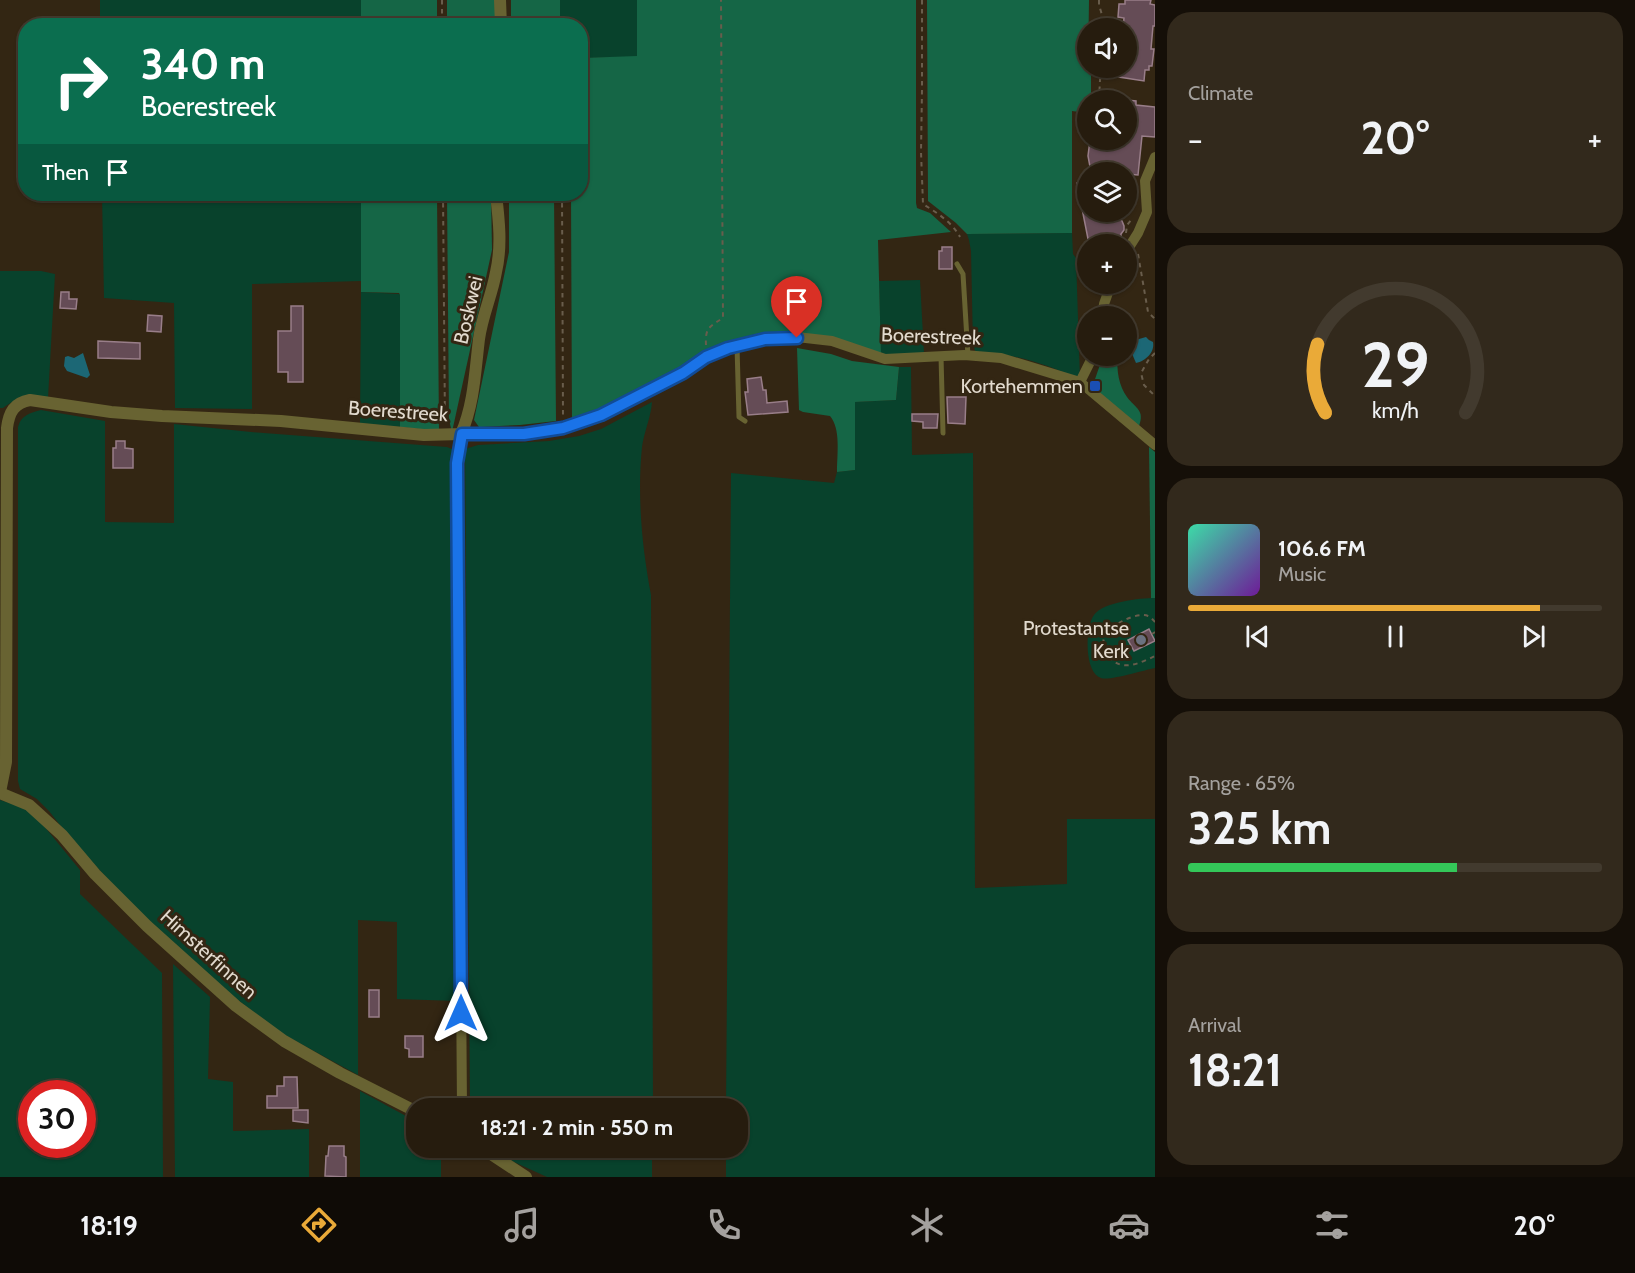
<!DOCTYPE html>
<html lang="en">
<head>
<meta charset="utf-8">
<style>
  :root { --surface:#261c0e; --page:#32291c; --text:#f1f3f6; --muted:#a4a19e; --line:#423a2e; --accent:#eaaa38 }
  body { margin:0; font-family:Cabin,sans-serif; background:var(--page); color:var(--text); height:100vh; display:flex; flex-direction:column; font-size:22px; white-space:nowrap }
  * { box-sizing:border-box; margin:0 }
  p { font-size:20px; color:var(--muted) }
  .icon { flex:none; width:33px; height:33px; fill:none; stroke:currentColor; stroke-width:2; stroke-linecap:round; stroke-linejoin:round }
  .map { position:relative; flex:1; overflow:hidden }
  .details { display:flex; flex-direction:column; gap:12px; padding:12px; background:#150f08; width:480px }
  .details>* { flex:none }
  .top-card { position:absolute; left:18px; top:18px; width:570px; height:183px; border-radius:24px; box-shadow:0 2px 4px #0004,0 0 0 2px var(--line); background:#0b6e4f; color:#fff; overflow:hidden }
  .buttons { position:absolute; left:1077px; top:18px; display:grid; gap:12px }
  .buttons a { display:grid; place-items:center; width:60px; height:60px; border-radius:50%; background:var(--surface); box-shadow:0 2px 4px #0004,0 0 0 2px var(--line); font-size:30px }
  .speed { position:absolute; left:18px; top:1080px; display:flex; gap:12px; font-size:30px; font-weight:700; text-align:center }
  .speed>* { display:grid; place-content:center; width:78px; height:78px; border-radius:50%; background:var(--surface); box-shadow:0 2px 4px #0004,0 0 0 2px var(--line); line-height:1 }
  .speed .limit { border:9px solid #d22; background:#fff; color:#111 }
  .pin { position:absolute; display:grid; place-items:center; width:51px; height:51px; color:#fff; margin:-62px -26px; border-radius:50% 50% 50% 0; rotate:-45deg; box-shadow:0 0 6px #0007 }
  .pin .icon { rotate:45deg }
  .me { position:absolute; width:66px; margin:-33px; rotate:0deg; stroke-linejoin:round; filter:drop-shadow(0 0 4px #0008) }
  .turn { display:flex; align-items:center; gap:21px; height:126px; padding:0 24px; font-size:27px }
  .turn .icon { width:78px; height:78px; stroke-width:2.5 }
  .turn b { display:block; font-size:42px; line-height:51px }
  .then { display:flex; align-items:center; height:57px; padding:0 24px; background:#0003; gap:12px; font-size:22px }
  .big { font-size:45px; font-weight:700; line-height:1.1 }
  .details .widget { flex:1; display:flex; flex-direction:column; justify-content:center; gap:9px; min-width:0; padding:0 21px; border-radius:24px; background:var(--page) }
  .details .dial { align-items:center; gap:0 }
  .dial svg { height:156px; overflow:visible; fill:none; stroke:var(--line); stroke-width:7; stroke-linecap:round; text-anchor:middle }
  .dial text { fill:var(--text); stroke:none }
  .song { display:flex; align-items:center; gap:18px }
  .cover { width:72px; height:72px; border-radius:9px; background:linear-gradient(135deg,hsl(160 70% 55%),hsl(280 70% 35%)) }
  .played { height:6px; border-radius:3px; background:linear-gradient(90deg,var(--accent) 85%,var(--line) 85%) }
  .keys { display:flex; justify-content:space-around; direction:ltr }
  .heat { display:flex; justify-content:space-between; align-items:center; font-size:33px; direction:ltr }
  .charge { height:9px; border-radius:4px; background:linear-gradient(90deg,#34c759 65%,var(--line) 0) }
  .trip { position:absolute; left:406px; top:1098px; width:342px; height:60px; border-radius:24px; background:var(--surface); box-shadow:0 2px 4px #0004,0 0 0 2px var(--line); font-weight:700; line-height:60px; text-align:center }
  .tab-bar { display:flex; height:96px; justify-content:space-around; align-items:center; background:#0f0b06; color:var(--muted) }
  .tab-bar .icon { width:42px; height:42px }
  .tab-bar .active { color:var(--accent) }
  .tab-bar b { font-size:27px; color:var(--text) }
  main { display:flex; flex:1; min-height:0 }
  .map>svg:first-child { display:block }
  .green { fill:#08422c; fill-rule:evenodd }
  .forest { fill:#156646 }
  .water { fill:#1c6775 }
  .building { fill:#654c56; stroke:#997e89; stroke-width:1.5 }
  .lines { fill:none; stroke-linecap:round; stroke-linejoin:round }
  .path { stroke:#695d4c; stroke-width:2; stroke-dasharray:4.5 4.5; stroke-linecap:butt }
  .service { stroke:#686332; stroke-width:5 }
  .minor { stroke:#686332; stroke-width:10 }
  .tertiary { stroke:#686332; stroke-width:12 }
  .route-casing { stroke:#114b97; stroke-width:15 }
  .route { stroke:#1a73e8; stroke-width:10 }
  .transit-dot { fill:#1a4fb4; stroke:#332613; stroke-width:2 }
  .worship-dot { fill:#6b7280; stroke:#332613; stroke-width:2 }
  .labels { text-anchor:middle; stroke-width:6; stroke-linejoin:round; paint-order:stroke }
  .street-label { font-size:20px; fill:#e2dace; stroke:#332613 }
  .poi-label { font-size:20px; fill:#e2dace; stroke:#332613; text-anchor:end }
</style>
</head>
<body>
<main>
<div class="map">
<svg width="1155" height="1177" viewBox="0 0 1155 1177">
  <rect width="100%" height="100%" fill="#332613"/>
  <!-- green -->
  <g class="green">
    <path d="M100,0h261v25l-261,1z"/>
    <path d="M560,0h77v57l-56,1 -1,-32 -20,-1z"/>
    <path d="M102,194h259v87l-109,3v125l-77,-1 -1,-105 -70,-5z"/>
    <path d="M1072,233l1,21 3,4 4,121c-36,-15 -64,-26 -104,-26l-3,-8 -2,-94 -2,-11 -2,-6z"/>
    <path d="M0,271h41l14,3 -7,124c-17,0 -32,-1 -45,10h-3z"/>
    <path d="M920,280l4,74 -43,1 -2,-74z"/>
    <path d="M361,292l38,2 1,1v132l-40,-4z"/>
    <path d="M899,367h12l1,88 61,-2 2,435 92,-4v-65h88v358h-429v-29h12v-40h-12l5,-635 103,10 3,-11 18,-2v-68l41,-2z"/>
    <path d="M652,402c-1,15 -8,30 -10,45 -5,49 0,100 9,148l2,513h-183l-5,-659 13,-4 71,-4 30,-5 22,-7z"/>
    <path d="M41,410l64,11v101l69,1v-99l77,8 196,15 5,2 5,552 -60,-2v-77l-39,-2v155l-79,-43 -50,-39 -100,-91 -58,-63 -22,-28 -12,-12 -17,-10 -2,-8v-354c3,-12 12,-14 23,-17z"/>
    <path d="M1155,598v70c-11,2 -45,13 -54,10 -17,-5 -16,-52 -7,-63 9,-13 46,-17 61,-17z"/>
    <path d="M0,800l25,8 14,12 41,50v24l82,79 1,204h-163zM32,1094h50v50h-50z"/>
    <path d="M173,964l37,33 -2,82 25,3v49l76,-2v48h-134z"/>
    <path d="M360,1091l57,31v26h24v29h-81z"/>
    <path d="M491,1148h161v29h-105l-33,-15z"/>
  </g>
  <!-- forest -->
  <g class="forest">
    <rect x="361" y="0" width="76" height="25"/>
    <rect x="447" y="0" width="48" height="25"/>
    <rect x="511" y="0" width="49" height="25"/>
    <path d="M637,0h279v203l1,5 13,5 21,19 -73,8 3,115c-36,-8 -81,-25 -118,-22 -28,3 -47,19 -71,31 -40,20 -80,40 -120,60l-1,-230h9l1,-136 56,-2z"/>
    <path d="M927,0h162l-1,68h3v32h-3l-1,13 -15,-2v122l-105,1 -11,-11 -28,-22z"/>
    <path d="M361,194h76l2,237 -39,-4v-132l-1,-2 -38,-1z"/>
    <path d="M447,194h44l1,56 -40,182 -3,-12z"/>
    <path d="M509,194h45l2,227 -36,4 -41,2 -5,-7 35,-168z"/>
    <path d="M797,348l34,6 21,7 47,6 -3,33 -41,2v68l-18,2c0,-18 4,-43 -7,-56l-27,-4 -4,-2z"/>
    <path d="M1103,356h15c-2,14 1,30 9,41 9,12 18,13 12,29l-45,-38v-6z"/>
    <path d="M1149,447l6,5v146h-4z"/>
  </g>
  <!-- water -->
  <g class="water">
    <path d="M1146,337l3,3 4,2c2,10 -7,19 -17,21l-6,-14 -3,1v-6l5,-3z"/>
    <path d="M83,353l7,22 -3,3 -20,-7 -3,-5 1,-9 3,-1 6,2z"/>
  </g>
  <!-- building -->
  <g class="building">
    <path d="M1125,0h26l-1,4 5,1v21h-2l-2,23h3l-2,17h-3v4h-4l-1,11 -25,-4 1,-9h6v-40h-3l1,-10 -6,-1 1,-13h6z"/>
    <path d="M1126,100l10,1v4l19,2v30l-13,-1 -4,39 -12,-1v-2h-35l-3,-16 2,-16h37l2,-25h-3z"/>
    <path d="M1088,181v31h29l1,6 4,3 2,5v4l-3,4v4l-16,3v3h-16l-12,-61z"/>
    <path d="M942,247h10v22h-13v-18h3z"/>
    <path d="M61,292h8v7h8l-1,10 -16,-1z"/>
    <path d="M291,306h12v76h-15v-10h-10v-41h13z"/>
    <path d="M148,315l14,1 -1,16 -14,-1z"/>
    <path d="M98,341l42,2v16l-42,-1z"/>
    <path d="M761,377l2,13h3l1,13 20,-2 1,11 -40,3 -3,-23h3l-1,-13z"/>
    <path d="M947,397h19l-1,27 -17,-1z"/>
    <path d="M912,414h26l-1,14h-14v-6l-11,-1z"/>
    <path d="M116,441h9v7l8,1v19h-20v-20h3z"/>
    <path d="M1149,629l6,12 -21,10 -6,-11z"/>
    <rect x="369" y="990" width="10" height="27"/>
    <path d="M405,1036h18v21h-14v-8l-4,-1z"/>
    <path d="M284,1077h13l1,31h-31v-12h10v-10h7z"/>
    <path d="M293,1110h15v13l-15,-2z"/>
    <path d="M329,1146h15v10l2,1v20l-21,-1 1,-20h2z"/>
  </g>
  <g class="lines">
    <!-- path -->
    <g class="path">
      <path d="M442,0v26"/>
      <path d="M922,0v90l-1,62 2,52c14,9 29,18 37,33"/>
      <path d="M1099,0v5l7,23"/>
      <path d="M1099,100l1,-20 2,-12"/>
      <path d="M443,194l2,231"/>
      <path d="M562,194l1,222"/>
      <path d="M1126,233l1,-8 4,-5"/>
      <path d="M1138,254l10,58 7,7"/>
      <path d="M706,345c-1,-17 3,-18 17,-27l-2,-318"/>
      <path d="M1155,353l-6,6 -8,14 3,12 11,11"/>
      <path d="M1155,622c-2,-2 -4,-5 -7,-6 -11,-5 -40,10 -44,22 -2,6 2,13 5,18 12,17 31,7 46,0"/>
      <path d="M1152,634l3,-2"/>
      <path d="M1096,647l1,-3 7,1"/>
    </g>
    <!-- service -->
    <g class="service">
      <path d="M957,264l6,10 5,82"/>
      <path d="M737,346l2,71 6,4"/>
      <path d="M941,356l2,77"/>
    </g>
    <!-- minor -->
    <g class="minor">
      <path d="M1126,252l12,-19 9,-21 -2,-31 10,-24"/>
      <path d="M1102,316l2,-12 7,-20"/>
      <path d="M1080,382l13,-26"/>
      <path d="M462,1108l-5,-645 4,-29h63l39,-6 38,-13 82,-42 23,-16 22,-9 37,-9 32,-2 35,4 53,18 79,-4 37,3 79,24 75,63"/>
    </g>
    <!-- tertiary -->
    <g class="tertiary">
      <path d="M500,0l1,26"/>
      <path d="M0,792l6,-30 1,-334c2,-16 7,-25 23,-28l81,12 51,4 119,5 143,14 37,-1c13,-30 14,-62 18,-95 3,-23 13,-44 17,-67 6,-26 3,-52 0,-78"/>
      <path d="M0,793l29,12 33,30 33,39 52,52 89,80 48,35 56,32 77,39"/>
      <path d="M482,1148l44,29"/>
    </g>
  </g>
  <g class="lines">
    <defs>
      <path id="route" d="M461,1013l-4,-550 5,-29h62l39,-6 38,-13 82,-42 23,-16 22,-9 37,-9 32,-1"/>
    </defs>
    <!-- route casing -->
    <use href="#route" class="route-casing"/>
    <!-- route -->
    <use href="#route" class="route"/>
  </g>
  <!-- markers -->
  <rect class="transit-dot" x="1089" y="380" width="12" height="12" rx="3"/>
  <circle class="worship-dot" cx="1141" cy="640" r="6"/>
  <g class="labels">
    <!-- street labels -->
    <g class="street-label">
      <text transform="translate(468 310) rotate(-77)" y="7">Boskwei</text>
      <text transform="translate(931 336) rotate(2)" y="7">Boerestreek</text>
      <text transform="translate(398 411) rotate(4)" y="7">Boerestreek</text>
      <text transform="translate(209 954) rotate(42)" y="7">Himsterfinnen</text>
    </g>
    <!-- poi labels -->
    <g class="poi-label">
      <text x="1083" y="393">Kortehemmen</text>
      <text x="1129" y="635">Protestantse<tspan x="1129" dy="23">Kerk</tspan></text>
    </g>
  </g>
</svg>
<div class="buttons">
<a><svg class="icon" aria-label="sound" viewBox="0 0 24 24"><path d="M4 9h4l5-4v14l-5-4H4zM17 9q2 3 0 6"/></svg></a>
<a><svg class="icon" aria-label="search" viewBox="0 0 24 24"><circle cx="10" cy="10" r="6"/><path d="M15 15l6 6"/></svg></a>
<a><svg class="icon" aria-label="layers" viewBox="0 0 24 24"><path d="M12 4l9 5-9 5-9-5zM3 14l9 5 9-5"/></svg></a>
<a>+</a>
<a>−</a>
</div>
<div class="speed"><div class="limit">30</div></div>
<div class="pin" style="left:797px;top:338px;background:#d93025"><svg class="icon" aria-label="arrive" viewBox="0 0 24 24"><path d="M6 21V4h12l-3 4 3 4H6"/></svg></div>
<svg class="me" style="left:461px;top:1013px" viewBox="-20 -20 40 40"><path d="M0-17L14 15 0 8-14 15z" fill="#1a73e8" stroke="#fff" stroke-width="4"/></svg>
<div class="trip">18:21 · 2 min · 550 m</div>
<div class="top-card">
<div class="turn"><svg class="icon" aria-label="right" viewBox="0 0 24 24"><path d="M7 20v-9h11M14 6l5 5-5 5"/></svg><div><b>340 m</b>Boerestreek</div></div>
<div class="then">Then<svg class="icon" aria-label="arrive" viewBox="0 0 24 24"><path d="M6 21V4h12l-3 4 3 4H6"/></svg></div>
</div>
</div>
<section class="details">
<div class="widget"><p>Climate</p>
<div class="heat"><a>−</a><b class="big">20°</b><a>+</a></div>
</div>
<div class="widget dial"><svg viewBox="0 0 100 80">
<path d="M14 69A42 42 0 1 1 86 69"/>
<path d="M14 69A42 42 0 0 1 10 34" stroke="#eaaa38"/>
<text x="50" y="56" font-size="32" font-weight="700">29</text>
<text x="50" y="72" font-size="11">km/h</text>
</svg></div>
<div class="widget">
<div class="song"><i class="cover"></i><div><b>106.6 FM</b><p>Music</p></div></div>
<div class="played"></div>
<div class="keys"><svg class="icon" aria-label="previous" viewBox="0 0 24 24"><path d="M18 5L8 12l10 7zM5 5v14"/></svg><svg class="icon" aria-label="pause" viewBox="0 0 24 24"><path d="M8 5v14M16 5v14"/></svg><svg class="icon" aria-label="next" viewBox="0 0 24 24"><path d="M6 5l10 7-10 7zM19 5v14"/></svg></div>
</div>
<div class="widget"><p>Range · 65%</p><b class="big">325 km</b><div class="charge"></div></div>
<div class="widget"><p>Arrival</p><b class="big">18:21</b></div>
</section>
</main>
<nav class="tab-bar">
<b>18:19</b>
<svg class="icon active" aria-label="directions" viewBox="0 0 24 24"><path d="M12 3l9 9-9 9-9-9zM9 14v-3h6M13 9l2 2-2 2"/></svg>
<svg class="icon" aria-label="music" viewBox="0 0 24 24"><path d="M9 18V5l10-2v13"/><circle cx="6" cy="18" r="3"/><circle cx="16" cy="16" r="3"/></svg>
<svg class="icon" aria-label="phone" viewBox="0 0 24 24"><path d="M5 4h4l2 5-3 2q2 4 5 5l2-3 5 2v4C11 20 4 13 5 4z"/></svg>
<svg class="icon" aria-label="climate" viewBox="0 0 24 24"><path d="M12 3v18M4 7l16 10M4 17L20 7"/></svg>
<svg class="icon" aria-label="car" viewBox="0 0 24 24"><path d="M5 17H2v-5l4-1 3-4h7l3 4 3 1v5h-3M9 17h6M6 11h13"/><circle cx="7" cy="17" r="2"/><circle cx="17" cy="17" r="2"/></svg>
<svg class="icon" aria-label="filters" viewBox="0 0 24 24"><path d="M4 7h16M4 17h16"/><circle cx="9" cy="7" r="2"/><circle cx="15" cy="17" r="2"/></svg>
<b>20°</b>
</nav>
</body>
</html>
